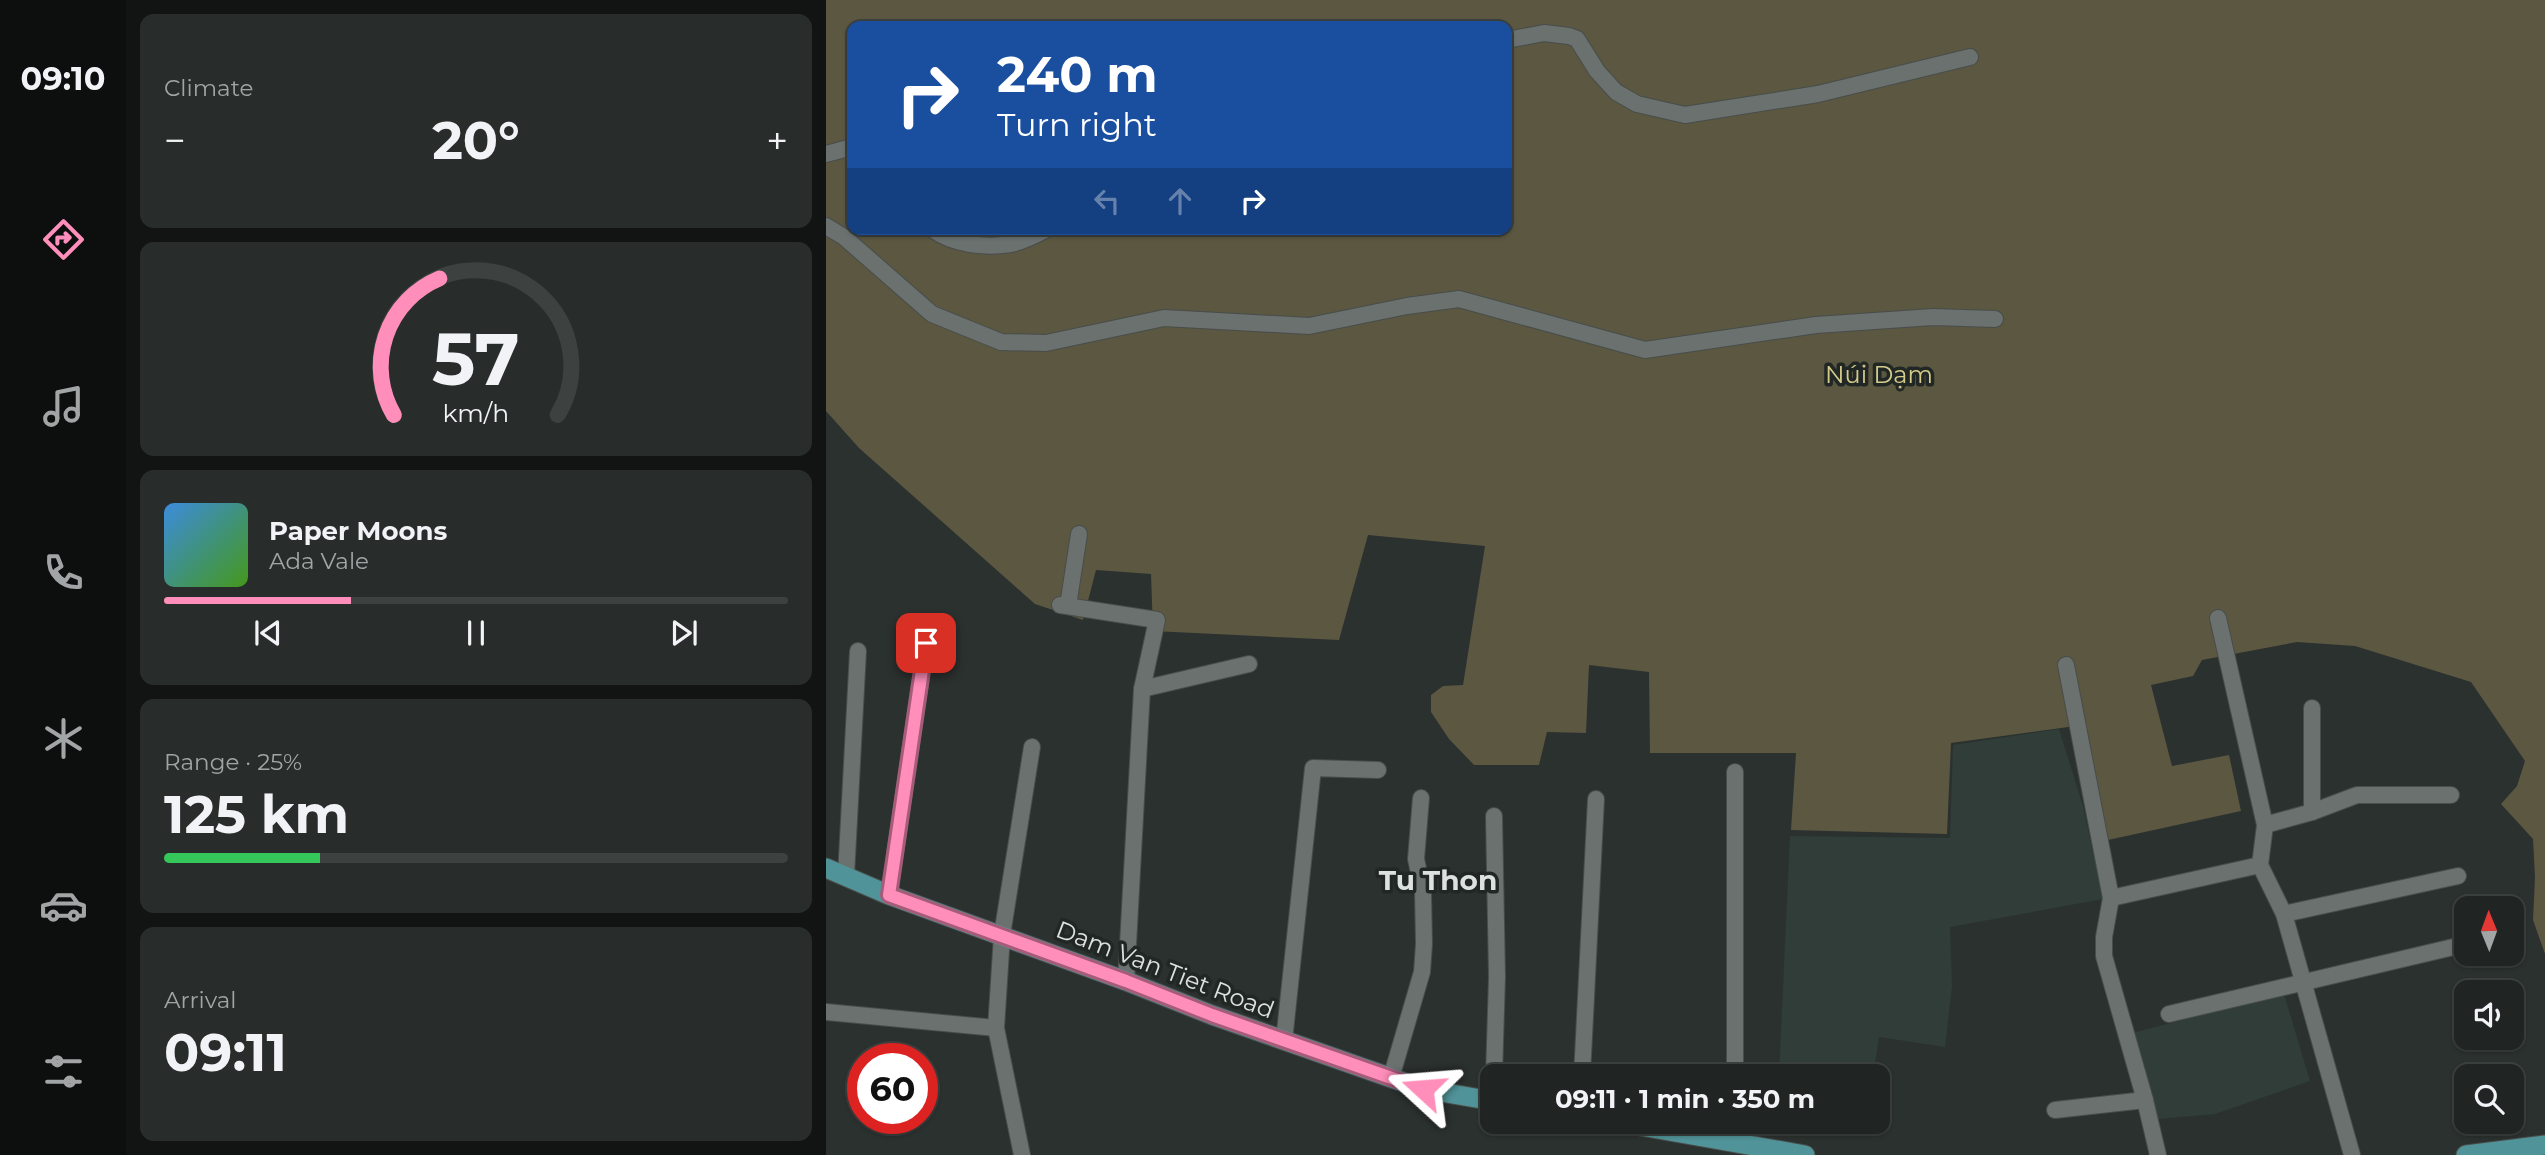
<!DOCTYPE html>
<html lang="en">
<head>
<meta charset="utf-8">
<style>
  :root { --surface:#202523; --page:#282d2b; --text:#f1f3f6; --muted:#a2a5a6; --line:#3d4241; --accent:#ff8eba }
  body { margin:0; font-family:Montserrat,sans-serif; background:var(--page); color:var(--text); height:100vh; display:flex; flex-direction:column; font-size:26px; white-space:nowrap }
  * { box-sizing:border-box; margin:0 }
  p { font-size:23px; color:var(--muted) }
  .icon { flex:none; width:38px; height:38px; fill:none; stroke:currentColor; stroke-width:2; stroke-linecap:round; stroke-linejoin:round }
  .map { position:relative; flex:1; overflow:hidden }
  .details { display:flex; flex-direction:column; gap:14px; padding:14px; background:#121413; width:700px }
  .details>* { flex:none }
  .hud { position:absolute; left:21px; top:21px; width:665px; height:214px; border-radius:14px; box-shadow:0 2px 5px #0004,0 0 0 2px var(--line); background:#1a4fa0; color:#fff; overflow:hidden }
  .needle { width:46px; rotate:359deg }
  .tools { position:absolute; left:1628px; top:896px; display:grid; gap:14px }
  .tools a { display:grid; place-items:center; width:70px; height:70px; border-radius:14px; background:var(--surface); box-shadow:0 2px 5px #0004,0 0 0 2px var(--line); font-size:35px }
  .speed { position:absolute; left:21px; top:1043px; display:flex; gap:14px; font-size:35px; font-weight:700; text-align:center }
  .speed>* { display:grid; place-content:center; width:91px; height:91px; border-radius:50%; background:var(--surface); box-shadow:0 2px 5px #0004,0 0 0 2px var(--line); line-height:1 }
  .speed .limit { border:10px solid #d22; background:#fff; color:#111 }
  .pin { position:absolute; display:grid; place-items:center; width:60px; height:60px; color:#fff; margin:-30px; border-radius:14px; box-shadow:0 4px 10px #0006 }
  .me { position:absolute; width:77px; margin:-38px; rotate:289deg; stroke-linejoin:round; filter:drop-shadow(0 0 5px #0008) }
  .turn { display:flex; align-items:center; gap:24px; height:147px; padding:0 35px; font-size:32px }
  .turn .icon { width:91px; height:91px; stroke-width:2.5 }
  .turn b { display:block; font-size:49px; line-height:60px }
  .lanes { display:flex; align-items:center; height:66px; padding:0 35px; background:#0003; justify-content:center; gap:35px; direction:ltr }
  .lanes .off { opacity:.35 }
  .big { font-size:52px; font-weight:700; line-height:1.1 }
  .details .tile { flex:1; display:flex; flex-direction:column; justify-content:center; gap:10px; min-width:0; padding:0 24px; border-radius:14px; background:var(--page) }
  .details .dial { align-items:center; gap:0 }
  .dial svg { height:182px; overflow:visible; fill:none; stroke:var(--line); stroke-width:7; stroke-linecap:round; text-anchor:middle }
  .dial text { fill:var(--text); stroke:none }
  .song { display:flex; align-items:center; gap:21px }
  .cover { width:84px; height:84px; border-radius:10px; background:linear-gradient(135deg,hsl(210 70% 55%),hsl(100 70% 35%)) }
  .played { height:7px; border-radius:4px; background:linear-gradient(90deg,var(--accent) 30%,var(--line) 30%) }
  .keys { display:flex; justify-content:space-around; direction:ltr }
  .heat { display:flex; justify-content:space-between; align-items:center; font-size:38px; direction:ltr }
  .charge { height:10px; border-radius:5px; background:linear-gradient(90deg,#34c759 25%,var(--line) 0) }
  .trip { position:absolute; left:654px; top:1064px; width:410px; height:70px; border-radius:14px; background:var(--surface); box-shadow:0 2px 5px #0004,0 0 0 2px var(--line); font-weight:700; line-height:70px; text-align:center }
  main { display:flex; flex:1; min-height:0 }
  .dock { display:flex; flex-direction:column; width:126px; justify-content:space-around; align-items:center; background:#0d0f0e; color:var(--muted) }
  .dock .icon { width:49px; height:49px }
  .dock .on { color:var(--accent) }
  .dock b { font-size:32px; color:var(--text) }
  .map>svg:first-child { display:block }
  .built { fill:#303d38 }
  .green { fill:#5b5741; fill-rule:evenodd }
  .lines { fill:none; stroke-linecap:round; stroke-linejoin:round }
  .minor-casing { stroke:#484d4b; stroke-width:18 }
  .major-casing { stroke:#484d4b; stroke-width:21 }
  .minor { stroke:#6a716e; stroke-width:16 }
  .major { stroke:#509398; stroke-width:19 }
  .route-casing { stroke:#a65c79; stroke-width:18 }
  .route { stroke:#ff8eba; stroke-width:12 }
  .labels { text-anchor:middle; stroke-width:7; stroke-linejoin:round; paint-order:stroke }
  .park-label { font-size:24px; fill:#d5cb8b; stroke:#212725 }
  .street-label { font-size:24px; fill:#dde1df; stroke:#212725 }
  .quarter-label { font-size:28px; font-weight:bold; fill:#dde1df; stroke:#212725 }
</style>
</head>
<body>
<main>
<nav class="dock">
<b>09:10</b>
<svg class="icon on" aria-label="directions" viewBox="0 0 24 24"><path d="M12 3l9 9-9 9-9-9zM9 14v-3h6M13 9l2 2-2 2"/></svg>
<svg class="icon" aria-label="music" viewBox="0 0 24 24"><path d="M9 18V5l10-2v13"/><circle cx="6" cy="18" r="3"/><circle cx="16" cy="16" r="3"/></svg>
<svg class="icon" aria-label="phone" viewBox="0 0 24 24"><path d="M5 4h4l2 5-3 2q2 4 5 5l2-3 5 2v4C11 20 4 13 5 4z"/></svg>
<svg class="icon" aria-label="climate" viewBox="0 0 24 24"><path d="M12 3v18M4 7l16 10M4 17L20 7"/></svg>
<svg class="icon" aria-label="car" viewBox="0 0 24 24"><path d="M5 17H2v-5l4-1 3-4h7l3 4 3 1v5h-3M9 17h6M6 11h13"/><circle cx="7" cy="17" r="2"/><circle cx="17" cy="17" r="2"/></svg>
<svg class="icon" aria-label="filters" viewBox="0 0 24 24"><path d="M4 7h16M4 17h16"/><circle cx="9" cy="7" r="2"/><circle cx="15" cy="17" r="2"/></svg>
</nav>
<section class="details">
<div class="tile"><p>Climate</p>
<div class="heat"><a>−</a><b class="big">20°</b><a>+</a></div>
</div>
<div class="tile dial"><svg viewBox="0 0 100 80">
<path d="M14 69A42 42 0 1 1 86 69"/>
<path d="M14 69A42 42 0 0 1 34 9" stroke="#ff8eba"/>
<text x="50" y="56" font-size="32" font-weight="700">57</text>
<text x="50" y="72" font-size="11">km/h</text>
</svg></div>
<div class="tile">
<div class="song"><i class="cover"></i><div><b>Paper Moons</b><p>Ada Vale</p></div></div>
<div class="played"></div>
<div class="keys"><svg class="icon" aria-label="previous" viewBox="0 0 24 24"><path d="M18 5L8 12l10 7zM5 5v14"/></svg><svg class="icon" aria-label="pause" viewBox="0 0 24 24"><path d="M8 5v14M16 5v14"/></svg><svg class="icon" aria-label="next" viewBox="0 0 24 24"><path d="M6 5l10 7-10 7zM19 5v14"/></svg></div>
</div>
<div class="tile"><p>Range · 25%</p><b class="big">125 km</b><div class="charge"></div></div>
<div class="tile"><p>Arrival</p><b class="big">09:11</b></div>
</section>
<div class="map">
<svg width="1719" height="1155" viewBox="0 0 1719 1155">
  <rect width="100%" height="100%" fill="#2b312f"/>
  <!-- built -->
  <g class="built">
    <path d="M1233,729l24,77 20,93 -153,28 2,59 -7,61 -66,-10 -6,39 -94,-1 11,-239 160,2 3,-93z"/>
    <path d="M1458,994l26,87 -95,33 -68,6 -15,-87z"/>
  </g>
  <!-- green -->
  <path class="green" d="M0,0h1719v954l-12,-34 2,-43 -2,-38 -32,-35 16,-18 8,-25 -54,-79 -116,-36 -58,-4 -95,18 -9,16 -42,9 21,81 57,-11 12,56 -133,29 -25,-115 -132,18 -4,91 -156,-4 5,-77h-146l-1,-81 -60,-7 -3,68 -39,-1 -8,33h-65l-25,-26 -18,-27v-17l12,-9 20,-1 22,-139 -117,-11 -29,105 -186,-9 -2,-57 -55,-4 -13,50 -48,-16 -176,-156 -33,-37zM26,26h655v203h-655z"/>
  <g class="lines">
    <defs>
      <g id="minor">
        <path d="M681,40l37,-7 25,3 8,3 20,32 19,21 21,12 48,11 133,-21 152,-37"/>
        <path d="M0,154l26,-7"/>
        <path d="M0,226l18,11 88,77 69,28 45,1 118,-25 145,8 98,-20 52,-7 186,51 171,-25 117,-8 62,2"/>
        <path d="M106,229c21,16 54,19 79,15 13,-3 25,-9 36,-15"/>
        <path d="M234,605l97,15 -15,69 -16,292"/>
        <path d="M242,606l11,-72"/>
        <path d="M1392,618l47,207 -5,40 24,49 68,241"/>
        <path d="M1240,665l45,233 -7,39v19l41,144 13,55"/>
        <path d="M316,689l107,-25"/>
        <path d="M1486,812v-104"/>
        <path d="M668,816l3,161 -3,99"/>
        <path d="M1439,825l47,-13 45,-17h94"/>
        <path d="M20,876l12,-225"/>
        <path d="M63,895l37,-252"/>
        <path d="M1285,898l149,-33"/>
        <path d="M1458,914l174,-38"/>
        <path d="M0,1012l170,16"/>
        <path d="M1343,1014l297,-70"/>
        <path d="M458,1041l29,-273 65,2"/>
        <path d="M756,1076l14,-277"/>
        <path d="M909,1076v-304"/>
        <path d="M565,1078l31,-106 2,-28 -1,-52 -7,-33 5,-61"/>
        <path d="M1229,1110l90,-10"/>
        <path d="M908,1143v-21"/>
        <path d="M196,1155l-26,-127 6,-93 30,-188"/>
      </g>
      <g id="major">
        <path d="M0,868l63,27 237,86 86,34 211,74 70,12"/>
        <path d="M792,1122l187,33"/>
        <path d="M1640,1155l79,-10"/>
      </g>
    </defs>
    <!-- minor casing -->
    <use href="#minor" class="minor-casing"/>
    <!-- major casing -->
    <use href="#major" class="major-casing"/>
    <!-- minor -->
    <use href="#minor" class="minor"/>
    <!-- major -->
    <use href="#major" class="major"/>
  </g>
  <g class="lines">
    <defs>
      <path id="route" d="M100,643l-37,252 237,86 86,34 211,74"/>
    </defs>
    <!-- route casing -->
    <use href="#route" class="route-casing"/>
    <!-- route -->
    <use href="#route" class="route"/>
  </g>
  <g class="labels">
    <!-- park labels -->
    <g class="park-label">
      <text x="1053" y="383">Núi Dạm</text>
    </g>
    <!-- street labels -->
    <g class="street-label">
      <text transform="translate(339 970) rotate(21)" y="8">Dam Van Tiet Road</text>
    </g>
    <!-- quarter labels -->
    <g class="quarter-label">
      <text x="612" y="890">Tu Thon</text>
    </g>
  </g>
</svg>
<div class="tools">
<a><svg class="needle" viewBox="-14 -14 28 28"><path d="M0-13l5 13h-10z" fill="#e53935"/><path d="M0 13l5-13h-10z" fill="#a2a5a6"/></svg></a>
<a><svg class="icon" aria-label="sound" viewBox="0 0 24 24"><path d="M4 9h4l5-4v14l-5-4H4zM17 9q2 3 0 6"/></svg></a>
<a><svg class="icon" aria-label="search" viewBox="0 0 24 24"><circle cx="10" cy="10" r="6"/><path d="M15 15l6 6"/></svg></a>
</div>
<div class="speed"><div class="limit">60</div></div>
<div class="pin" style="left:100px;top:643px;background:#d93025"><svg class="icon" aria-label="arrive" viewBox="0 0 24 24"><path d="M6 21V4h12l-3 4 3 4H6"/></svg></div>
<svg class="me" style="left:597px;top:1089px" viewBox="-20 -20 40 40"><path d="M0-17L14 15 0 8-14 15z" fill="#ff8eba" stroke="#fff" stroke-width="4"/></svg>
<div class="trip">09:11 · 1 min · 350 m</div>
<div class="hud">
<div class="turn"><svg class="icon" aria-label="right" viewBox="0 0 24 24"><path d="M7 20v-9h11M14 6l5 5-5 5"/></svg><div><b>240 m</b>Turn right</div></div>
<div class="lanes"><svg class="icon off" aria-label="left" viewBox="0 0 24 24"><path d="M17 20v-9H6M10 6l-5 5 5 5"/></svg><svg class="icon off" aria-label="ahead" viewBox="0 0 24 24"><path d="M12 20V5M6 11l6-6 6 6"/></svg><svg class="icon" aria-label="right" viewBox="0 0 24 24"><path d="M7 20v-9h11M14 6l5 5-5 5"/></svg></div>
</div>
</div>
</main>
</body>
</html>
